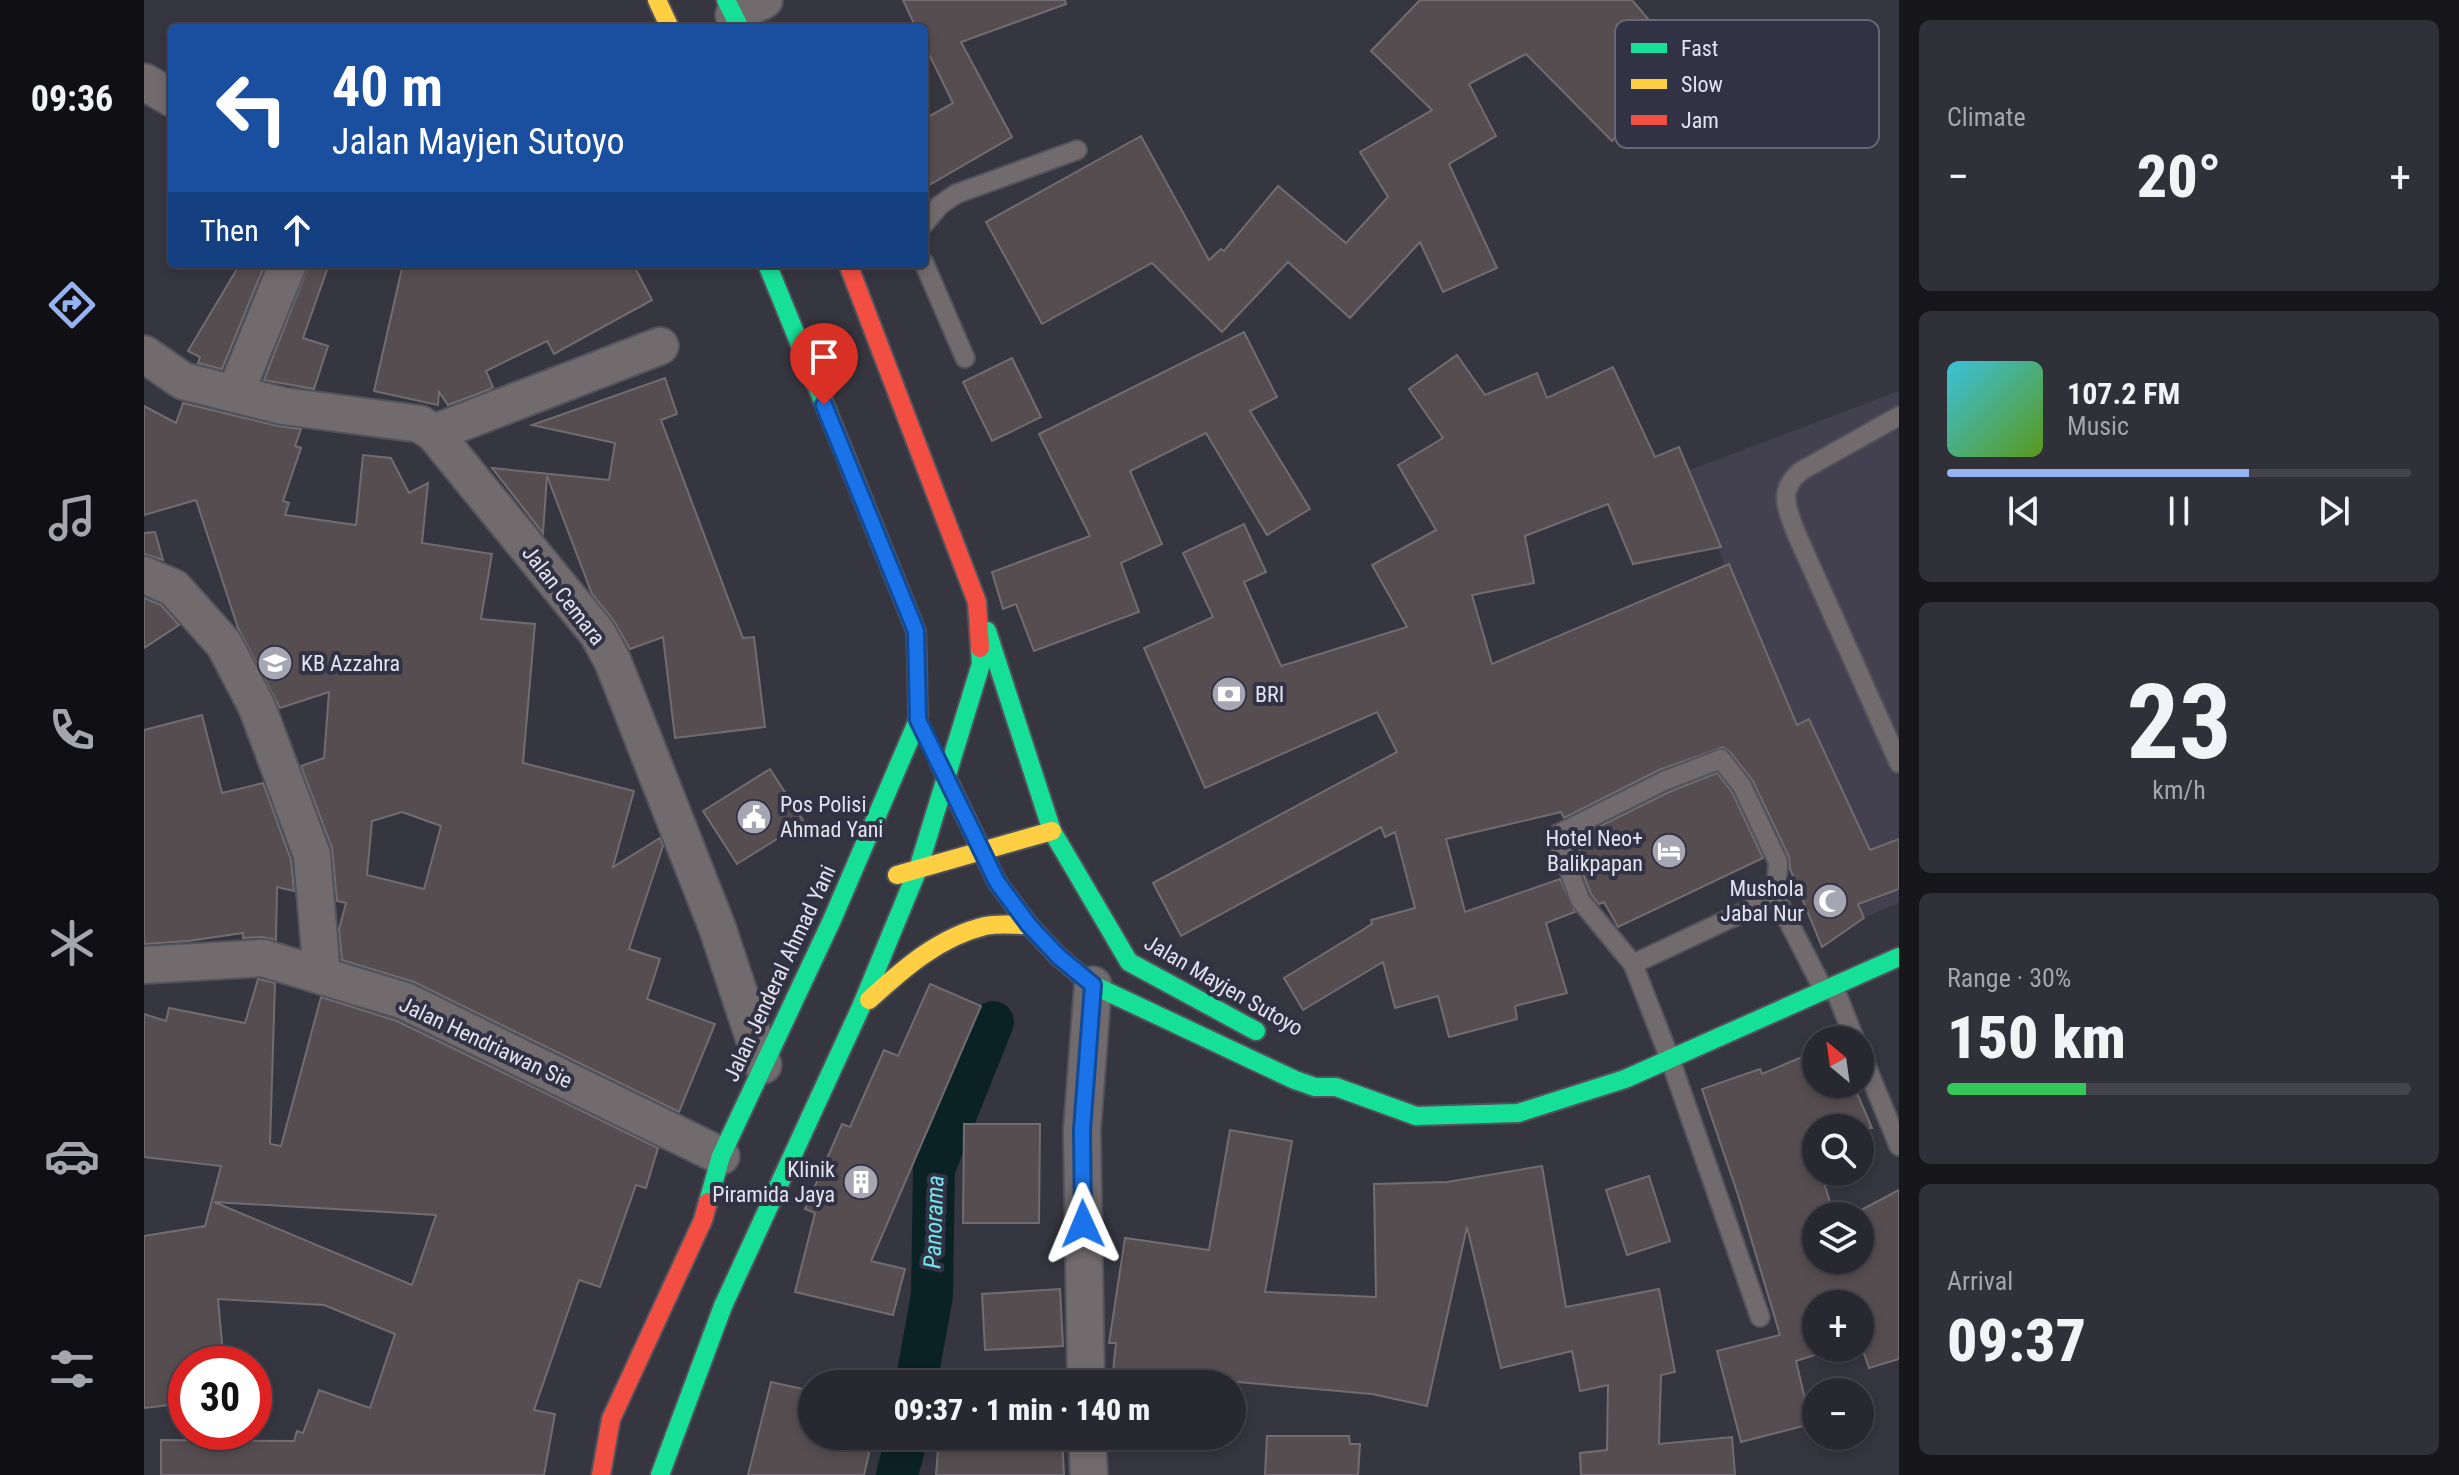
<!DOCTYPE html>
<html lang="en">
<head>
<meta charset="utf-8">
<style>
  :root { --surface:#282831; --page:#303039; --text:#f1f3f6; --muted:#a5a6ab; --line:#44444d; --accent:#95b2f1 }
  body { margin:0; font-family:"Roboto Condensed",sans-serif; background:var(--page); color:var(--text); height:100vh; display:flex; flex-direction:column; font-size:30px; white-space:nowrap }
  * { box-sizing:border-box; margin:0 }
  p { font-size:26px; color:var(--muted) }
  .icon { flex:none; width:44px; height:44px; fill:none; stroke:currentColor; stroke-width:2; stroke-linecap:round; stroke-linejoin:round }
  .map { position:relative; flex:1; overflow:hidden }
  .side { display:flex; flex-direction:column; gap:20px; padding:20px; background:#16161b; width:560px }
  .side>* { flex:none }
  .guide { position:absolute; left:24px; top:24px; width:760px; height:244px; border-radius:8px; box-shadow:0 4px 12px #0003,0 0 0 2px var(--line); background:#1a4fa0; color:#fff; overflow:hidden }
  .needle { width:52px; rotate:331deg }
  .buttons { position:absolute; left:1658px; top:1026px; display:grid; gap:16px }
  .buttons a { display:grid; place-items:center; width:72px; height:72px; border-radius:50%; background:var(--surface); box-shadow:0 4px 12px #0003,0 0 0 2px var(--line); font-size:40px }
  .speed { position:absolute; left:24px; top:1346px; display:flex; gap:16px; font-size:40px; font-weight:700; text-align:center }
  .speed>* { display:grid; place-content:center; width:104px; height:104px; border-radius:50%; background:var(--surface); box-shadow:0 4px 12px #0003,0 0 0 2px var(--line); line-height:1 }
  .speed .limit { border:12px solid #d22; background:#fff; color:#111 }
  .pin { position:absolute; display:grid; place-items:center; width:68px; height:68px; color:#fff; margin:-82px -34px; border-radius:50% 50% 50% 0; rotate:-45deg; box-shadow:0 0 8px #0007 }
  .pin .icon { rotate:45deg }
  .me { position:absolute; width:88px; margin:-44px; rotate:359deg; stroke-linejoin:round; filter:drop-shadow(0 0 6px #0008) }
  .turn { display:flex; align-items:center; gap:28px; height:168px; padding:0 32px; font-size:36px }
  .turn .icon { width:104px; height:104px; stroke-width:2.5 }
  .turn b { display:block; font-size:56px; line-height:68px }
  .then { display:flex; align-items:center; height:76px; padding:0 32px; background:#0003; gap:16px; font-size:30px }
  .big { font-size:60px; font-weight:800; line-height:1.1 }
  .side .widget { flex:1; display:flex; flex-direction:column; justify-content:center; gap:12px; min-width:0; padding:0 28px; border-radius:12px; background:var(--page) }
  .side .dial { align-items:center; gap:0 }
  .dial b { font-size:104px; line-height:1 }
  .song { display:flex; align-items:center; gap:24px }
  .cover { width:96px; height:96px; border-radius:12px; background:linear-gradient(135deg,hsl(190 70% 55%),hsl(90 70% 35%)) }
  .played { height:8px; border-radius:4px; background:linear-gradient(90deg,var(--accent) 65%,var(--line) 65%) }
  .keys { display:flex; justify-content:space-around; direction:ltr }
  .heat { display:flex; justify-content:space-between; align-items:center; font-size:44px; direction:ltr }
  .charge { height:12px; border-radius:6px; background:linear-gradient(90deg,#34c759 30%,var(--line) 0) }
  .trip { position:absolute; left:654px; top:1370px; width:448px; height:80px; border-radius:40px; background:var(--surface); box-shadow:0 4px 12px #0003,0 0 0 2px var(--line); font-weight:800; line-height:80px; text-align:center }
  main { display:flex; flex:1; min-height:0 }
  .tab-bar { display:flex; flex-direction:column; width:144px; justify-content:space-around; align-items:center; background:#101014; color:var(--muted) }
  .tab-bar .icon { width:56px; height:56px }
  .tab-bar .active { color:var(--accent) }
  .tab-bar b { font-size:36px; color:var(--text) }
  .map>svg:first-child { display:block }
  .industrial { fill:#434050 }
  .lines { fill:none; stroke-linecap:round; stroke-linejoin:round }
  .canal { stroke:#0b2224; stroke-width:42 }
  .building { fill:#564d50; stroke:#716c70; stroke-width:2; fill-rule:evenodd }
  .lane-casing { stroke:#53535c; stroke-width:22 }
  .street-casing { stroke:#53535c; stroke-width:40 }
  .fast-casing { stroke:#53535c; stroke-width:22 }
  .slow-casing { stroke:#53535c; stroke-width:22 }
  .jam-casing { stroke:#53535c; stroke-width:22 }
  .lane { stroke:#726b6e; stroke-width:18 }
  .street { stroke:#726b6e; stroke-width:36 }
  .fast { stroke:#16e098; stroke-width:18 }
  .slow { stroke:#ffcf43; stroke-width:18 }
  .jam { stroke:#f24e42; stroke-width:18 }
  .route-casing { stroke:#114b97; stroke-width:20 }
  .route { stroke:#1a73e8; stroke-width:14 }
  .labels { text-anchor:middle; stroke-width:8; stroke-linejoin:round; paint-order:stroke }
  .street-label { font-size:22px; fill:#e3e3f0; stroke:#323245 }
  .poi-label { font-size:22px; fill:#e3e3f0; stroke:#323245; text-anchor:start }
  .water-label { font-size:24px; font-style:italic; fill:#72e6eb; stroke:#323245 }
  .key { fill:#323245; stroke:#676778; stroke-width:2 }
  .key-label { font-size:22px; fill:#e3e3f0 }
</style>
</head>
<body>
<main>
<nav class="tab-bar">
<b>09:36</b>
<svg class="icon active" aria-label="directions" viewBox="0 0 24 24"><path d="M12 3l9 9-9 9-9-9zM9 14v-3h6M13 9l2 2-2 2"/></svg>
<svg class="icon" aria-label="music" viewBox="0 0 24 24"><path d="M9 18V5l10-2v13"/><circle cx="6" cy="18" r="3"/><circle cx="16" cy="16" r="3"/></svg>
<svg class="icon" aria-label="phone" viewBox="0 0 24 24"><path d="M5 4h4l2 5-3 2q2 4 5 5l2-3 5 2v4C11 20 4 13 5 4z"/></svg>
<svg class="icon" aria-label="climate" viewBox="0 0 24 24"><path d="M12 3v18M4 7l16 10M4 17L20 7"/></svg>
<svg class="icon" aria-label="car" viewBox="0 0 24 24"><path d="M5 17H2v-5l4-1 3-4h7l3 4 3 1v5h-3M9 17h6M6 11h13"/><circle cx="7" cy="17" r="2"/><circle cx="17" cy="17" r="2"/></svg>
<svg class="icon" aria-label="filters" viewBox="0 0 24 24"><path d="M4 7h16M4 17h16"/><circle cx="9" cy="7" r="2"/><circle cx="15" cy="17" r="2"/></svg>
</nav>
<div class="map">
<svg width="1755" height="1475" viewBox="0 0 1755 1475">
  <rect width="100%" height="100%" fill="#363641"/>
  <!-- industrial -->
  <path class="industrial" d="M1755,391v512l-34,14 -178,-446z"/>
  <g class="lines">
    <!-- canal -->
    <g class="canal">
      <path d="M772,1384l16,-89 2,-126 59,-147"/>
      <path d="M753,1475l10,-39"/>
    </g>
  </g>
  <!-- building -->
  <g class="building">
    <path d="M759,0h162l1,4 -105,38 51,95 -88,51v-69l29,-16 -29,-59v-16h-8z"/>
    <path d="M1276,0h212l33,39 -40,33 28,28 -41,41 -86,-87 -57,30 27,52 -47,28 48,104 -54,24 -23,-50 -70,76 -62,-56 -66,70 -70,-69 -110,61 -56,-102 155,-86 68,124 12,-11 3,2 54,-65 68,57 42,-46 -28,-45 72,-42 -61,-59z"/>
    <path d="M96,264h25l-43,105 -24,-6 2,-6 -12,-6z"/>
    <path d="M165,264h20l-26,74 25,8 -14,43 -50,-9z"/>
    <path d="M259,264h230l19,36 -98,54 -7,-13 -61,30 7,16 -5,3 -40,15 -9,-13 -1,13 -64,-14z"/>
    <path d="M1100,332l33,65 -27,14 60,98 -43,26 -61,-102 -76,38 32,73 -41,19 18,49 -105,39 -18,-47 -13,5 -11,-37 98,-36 -51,-102z"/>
    <path d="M1313,355l28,40 52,-22 10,25 66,-31 42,90 24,-10 42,100 -88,17 -25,-60 -83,32 9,47 -62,12 20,69 237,-100 68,161 12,-6 61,131 29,-11v50l-41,15 6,14 -42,29 -32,-78 -1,-12 -36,-76 -23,-29 -7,-5 -64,23 -95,48 -3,-6 -115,27 19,73 95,-33 15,33 -29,11 21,70 -52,13 2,13 -68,18 -11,-41 -43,12 -12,-46 -80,48 -19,-32 88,-54 -1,-4 44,-12 -20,-76 -10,5 -4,-10 -200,109 -28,-53 244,-131 -20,-40 -172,76 -61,-140 69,-31 -30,-64 61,-29 22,48 -22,10 37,84 126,-39 -35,-62 64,-35 -38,-65 45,-27 -34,-49z"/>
    <path d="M868,358l29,59 -49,24 -29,-59z"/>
    <path d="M521,378l12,36 -16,6 82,218 11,-1 11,90 -90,11 -12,-101 -33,12 -16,-28 -22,-27 -45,-118 -4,57 -51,-65 117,12 6,-37 -83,-18z"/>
    <path d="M39,403l95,23 23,3 -6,17 6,2 -18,53 6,2 -4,12 71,10 7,-70 28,3 18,35 19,-10 -6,60 70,11 -11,65 54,5 -12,139 111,28 -21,76 47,-29 3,8 -34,103 31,10 -13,40 68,25 -36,88 -265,-130 -72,-22 -3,-31 7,-26 -9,-2 -5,-53 -31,-82 23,-8 5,-66 -49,16 -42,-80 -42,-128 -52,15v-109l32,17zM258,812l39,14 -17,63 -57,-14 5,-54z"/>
    <path d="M11,532l8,28 -19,-6v-21z"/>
    <path d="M0,598l17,7 18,20 -35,23z"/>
    <path d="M58,715l20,78 41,-10 28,77 3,31 -17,-4 -1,53 -14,-3 -19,1v-5l-55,8 -44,3v-214z"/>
    <path d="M626,769l34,53 -67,42 -34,-53z"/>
    <path d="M1573,773l15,19 31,66 -145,69 -14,-25 -5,2 -8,-10 -9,-22 7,-3 -15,-30 95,-47z"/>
    <path d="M114,979l17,4 -5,161 11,2 40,-149 76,24 261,127 -12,40 -10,-3 -36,102 -21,-7 -45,130 21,4 -11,61h-383v-35l133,1 3,-10 6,2 16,-43 51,18 25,-74 -71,-29 -106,-6 6,65h-38v39l-42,5v-172l61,-10 16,-60 -77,-9v-143l22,7 3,-13 76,15zM70,1202l222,13 -24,70z"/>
    <path d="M786,984l51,22 -110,255 34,8 -12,46 -98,-23 20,-79 -10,-4 37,-85 8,3 34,-77 14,6z"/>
    <path d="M1672,1051v33h37l19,44h-64l8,26v18h5l13,44h-18v44h44v-44h-10l49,-26v169l-30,9 -9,-26v-38h-44v44h21l-41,13 15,63 -70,18 -24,-91 63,-16 -42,-140 -36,-106 58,-20 2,5z"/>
    <path d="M820,1124h76l-1,99h-76z"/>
    <path d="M1086,1130l62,11 -27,151 111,5 -2,-113 73,-2 95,-16 24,141 93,-18 16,83 -14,3 -2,69 73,-7 3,38h-154l-1,-22 27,-3 1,-65 -28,6 -8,-40 -71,17 -34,-141 -40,179 -55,-12 -259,-23 3,-28h-7l16,-105 84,12z"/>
    <path d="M1505,1176l21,65 -43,14 -21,-65z"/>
    <path d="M916,1289l3,57 -78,4 -3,-56z"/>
    <path d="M627,1382l41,9v45h61l-9,39h-116z"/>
    <path d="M795,1436h123l2,39h-128z"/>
    <path d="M1123,1436h82l1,8h10l-2,31h-93z"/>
  </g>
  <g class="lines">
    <defs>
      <g id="lane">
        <path d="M780,224l16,-19 16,-11 121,-44"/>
        <path d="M780,263l41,95"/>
        <path d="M1755,416l-98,55c-24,20 -14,37 -5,62l103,230"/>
        <path d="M1489,964l143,-67"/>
        <path d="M1690,987l21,53"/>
        <path d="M1716,1051l39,95"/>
        <path d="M1616,1317l-90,-258 -37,-95 -53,-64 -24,-65 108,-54 57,-22 21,27 36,76 -2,35 48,94"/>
      </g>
      <g id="street">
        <path d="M590,15l30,-15"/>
        <path d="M0,82l28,16"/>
        <path d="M0,354l39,27 100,25 137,18 14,9 164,201 15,28 104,265 46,138"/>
        <path d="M91,394l53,-130"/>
        <path d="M290,433l226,-87"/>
        <path d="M0,575l30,13 50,56 33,63 55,148 10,121"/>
        <path d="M0,965l119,-7 142,43 316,155"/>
        <path d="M942,1384l-4,-254 11,-145"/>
        <path d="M943,1436l2,39"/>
      </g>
      <g id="fast">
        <path d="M582,0l14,28"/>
        <path d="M623,264l61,149"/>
        <path d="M843,631l65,200 77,131 127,69"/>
        <path d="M933,972l16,13 202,95 20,7h21l80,29 102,-3 107,-34 274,-122"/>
        <path d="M564,1202l13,-46 111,-236 86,-200 -1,-61"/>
        <path d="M516,1475l63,-169 138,-299 57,-138 63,-205 -1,-16"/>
      </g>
      <g id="slow">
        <path d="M513,0l13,28"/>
        <path d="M684,413l88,218 1,28"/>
        <path d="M795,762l58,120 32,43"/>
        <path d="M753,875l155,-44"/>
        <path d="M725,1000c34,-31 70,-63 116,-74 14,-3 30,-1 44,-1l29,31 19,16"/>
      </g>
      <g id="jam">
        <path d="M704,264l129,338 3,46"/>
        <path d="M457,1475l10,-56 92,-199 5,-18"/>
      </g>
    </defs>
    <!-- lane casing -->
    <use href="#lane" class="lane-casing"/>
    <!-- street casing -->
    <use href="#street" class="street-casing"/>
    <!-- fast casing -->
    <use href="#fast" class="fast-casing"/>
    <!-- slow casing -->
    <use href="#slow" class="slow-casing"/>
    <!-- jam casing -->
    <use href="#jam" class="jam-casing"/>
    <!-- lane -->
    <use href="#lane" class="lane"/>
    <!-- street -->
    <use href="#street" class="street"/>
    <!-- fast -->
    <use href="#fast" class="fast"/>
    <!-- slow -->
    <use href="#slow" class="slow"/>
    <!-- jam -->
    <use href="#jam" class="jam"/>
  </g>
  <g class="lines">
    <defs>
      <path id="route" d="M680,405l92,226 2,89 79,162 32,43 29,31 35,29 -11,145 1,94"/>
    </defs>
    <!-- route casing -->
    <use href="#route" class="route-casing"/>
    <!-- route -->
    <use href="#route" class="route"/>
  </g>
  <!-- icons -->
  <defs>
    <symbol id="school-disc" viewBox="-11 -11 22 22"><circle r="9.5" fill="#a6a6b3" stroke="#323245"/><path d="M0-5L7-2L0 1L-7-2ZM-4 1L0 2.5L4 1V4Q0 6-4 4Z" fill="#fff"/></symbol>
    <symbol id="bank-disc" viewBox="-11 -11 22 22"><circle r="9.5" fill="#a6a6b3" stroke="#323245"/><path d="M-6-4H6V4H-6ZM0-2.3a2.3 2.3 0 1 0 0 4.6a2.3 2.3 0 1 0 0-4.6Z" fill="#fff"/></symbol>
    <symbol id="civic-disc" viewBox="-11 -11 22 22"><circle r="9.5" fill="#a6a6b3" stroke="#323245"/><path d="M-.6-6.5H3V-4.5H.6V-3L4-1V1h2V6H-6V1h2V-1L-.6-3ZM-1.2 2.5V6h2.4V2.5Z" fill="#fff"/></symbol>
    <symbol id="hotel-disc" viewBox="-11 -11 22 22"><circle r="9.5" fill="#a6a6b3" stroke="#323245"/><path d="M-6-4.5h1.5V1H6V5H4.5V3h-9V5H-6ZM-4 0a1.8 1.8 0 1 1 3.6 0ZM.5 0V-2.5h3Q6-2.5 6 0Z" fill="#fff"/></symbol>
    <symbol id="mosque-disc" viewBox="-11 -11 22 22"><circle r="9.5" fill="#a6a6b3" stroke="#323245"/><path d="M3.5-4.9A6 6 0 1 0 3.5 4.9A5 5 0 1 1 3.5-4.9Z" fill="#fff"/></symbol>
    <symbol id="building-disc" viewBox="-11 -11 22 22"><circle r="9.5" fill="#a6a6b3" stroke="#323245"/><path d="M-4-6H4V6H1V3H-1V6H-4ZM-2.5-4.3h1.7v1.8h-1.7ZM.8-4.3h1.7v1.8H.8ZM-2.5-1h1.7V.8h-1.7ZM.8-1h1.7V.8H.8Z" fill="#fff"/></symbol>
  </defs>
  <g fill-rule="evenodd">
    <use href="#school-disc" x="111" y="643" width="40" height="40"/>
    <use href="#bank-disc" x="1065" y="674" width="40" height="40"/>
    <use href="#civic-disc" x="590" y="797" width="40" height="40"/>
    <use href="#hotel-disc" x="1505" y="831" width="40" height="40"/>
    <use href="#mosque-disc" x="1666" y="881" width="40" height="40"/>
    <use href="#building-disc" x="697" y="1162" width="40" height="40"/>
  </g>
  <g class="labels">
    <!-- street labels -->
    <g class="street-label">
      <text transform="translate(420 595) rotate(52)" y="8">Jalan Cemara</text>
      <text transform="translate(635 973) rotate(-65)" y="8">Jalan Jenderal Ahmad Yani</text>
      <text transform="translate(1080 985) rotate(30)" y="8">Jalan Mayjen Sutoyo</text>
      <text transform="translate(342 1042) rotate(25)" y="8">Jalan Hendriawan Sie</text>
    </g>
    <!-- poi labels -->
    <g class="poi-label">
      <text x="157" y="671">KB Azzahra</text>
      <text x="1111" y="702">BRI</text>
      <text x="636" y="812">Pos Polisi<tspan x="636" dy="25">Ahmad Yani</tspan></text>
      <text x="1499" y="846" text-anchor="end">Hotel Neo+<tspan x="1499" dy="25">Balikpapan</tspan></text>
      <text x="1660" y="896" text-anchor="end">Mushola<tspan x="1660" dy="25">Jabal Nur</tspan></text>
      <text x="691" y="1177" text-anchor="end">Klinik<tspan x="691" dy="25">Piramida Jaya</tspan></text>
    </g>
    <!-- water labels -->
    <g class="water-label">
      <text transform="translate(790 1222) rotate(-88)" y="8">Panorama</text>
    </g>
  </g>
  <!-- legend -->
  <rect x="1471" y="20" width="264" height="128" rx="12" class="key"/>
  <rect x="1487" y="43" width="36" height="10" fill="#16e098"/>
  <rect x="1487" y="79" width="36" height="10" fill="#ffcf43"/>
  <rect x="1487" y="115" width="36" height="10" fill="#f24e42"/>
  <g class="key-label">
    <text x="1537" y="56">Fast</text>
    <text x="1537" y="92">Slow</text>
    <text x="1537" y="128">Jam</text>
  </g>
</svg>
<div class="buttons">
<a><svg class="needle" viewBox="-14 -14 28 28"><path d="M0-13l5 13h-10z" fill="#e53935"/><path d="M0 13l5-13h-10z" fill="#a5a6ab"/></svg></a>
<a><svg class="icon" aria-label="search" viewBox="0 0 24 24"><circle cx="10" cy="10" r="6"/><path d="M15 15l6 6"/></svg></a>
<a><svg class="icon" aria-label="layers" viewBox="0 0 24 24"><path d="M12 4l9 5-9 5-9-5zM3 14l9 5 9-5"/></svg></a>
<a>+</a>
<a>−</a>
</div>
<div class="speed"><div class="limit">30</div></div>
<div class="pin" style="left:680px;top:405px;background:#d93025"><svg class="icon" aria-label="arrive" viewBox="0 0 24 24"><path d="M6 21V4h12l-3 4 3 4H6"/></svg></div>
<svg class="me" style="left:939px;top:1224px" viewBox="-20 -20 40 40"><path d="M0-17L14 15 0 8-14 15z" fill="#1a73e8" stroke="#fff" stroke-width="4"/></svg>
<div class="trip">09:37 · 1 min · 140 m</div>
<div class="guide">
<div class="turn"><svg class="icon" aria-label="left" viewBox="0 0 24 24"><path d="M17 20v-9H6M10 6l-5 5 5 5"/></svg><div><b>40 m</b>Jalan Mayjen Sutoyo</div></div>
<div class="then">Then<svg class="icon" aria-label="ahead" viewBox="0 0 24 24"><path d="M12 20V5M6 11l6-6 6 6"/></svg></div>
</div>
</div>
<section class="side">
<div class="widget"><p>Climate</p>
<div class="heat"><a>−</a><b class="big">20°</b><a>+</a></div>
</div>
<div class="widget">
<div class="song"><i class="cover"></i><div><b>107.2 FM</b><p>Music</p></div></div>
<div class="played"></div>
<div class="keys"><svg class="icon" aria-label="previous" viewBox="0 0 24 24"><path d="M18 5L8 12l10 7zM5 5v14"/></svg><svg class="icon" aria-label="pause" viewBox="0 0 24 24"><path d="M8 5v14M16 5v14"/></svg><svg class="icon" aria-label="next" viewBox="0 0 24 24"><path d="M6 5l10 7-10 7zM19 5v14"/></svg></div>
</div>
<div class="widget dial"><b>23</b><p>km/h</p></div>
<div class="widget"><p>Range · 30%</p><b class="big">150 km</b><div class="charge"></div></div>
<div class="widget"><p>Arrival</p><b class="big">09:37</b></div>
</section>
</main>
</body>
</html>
